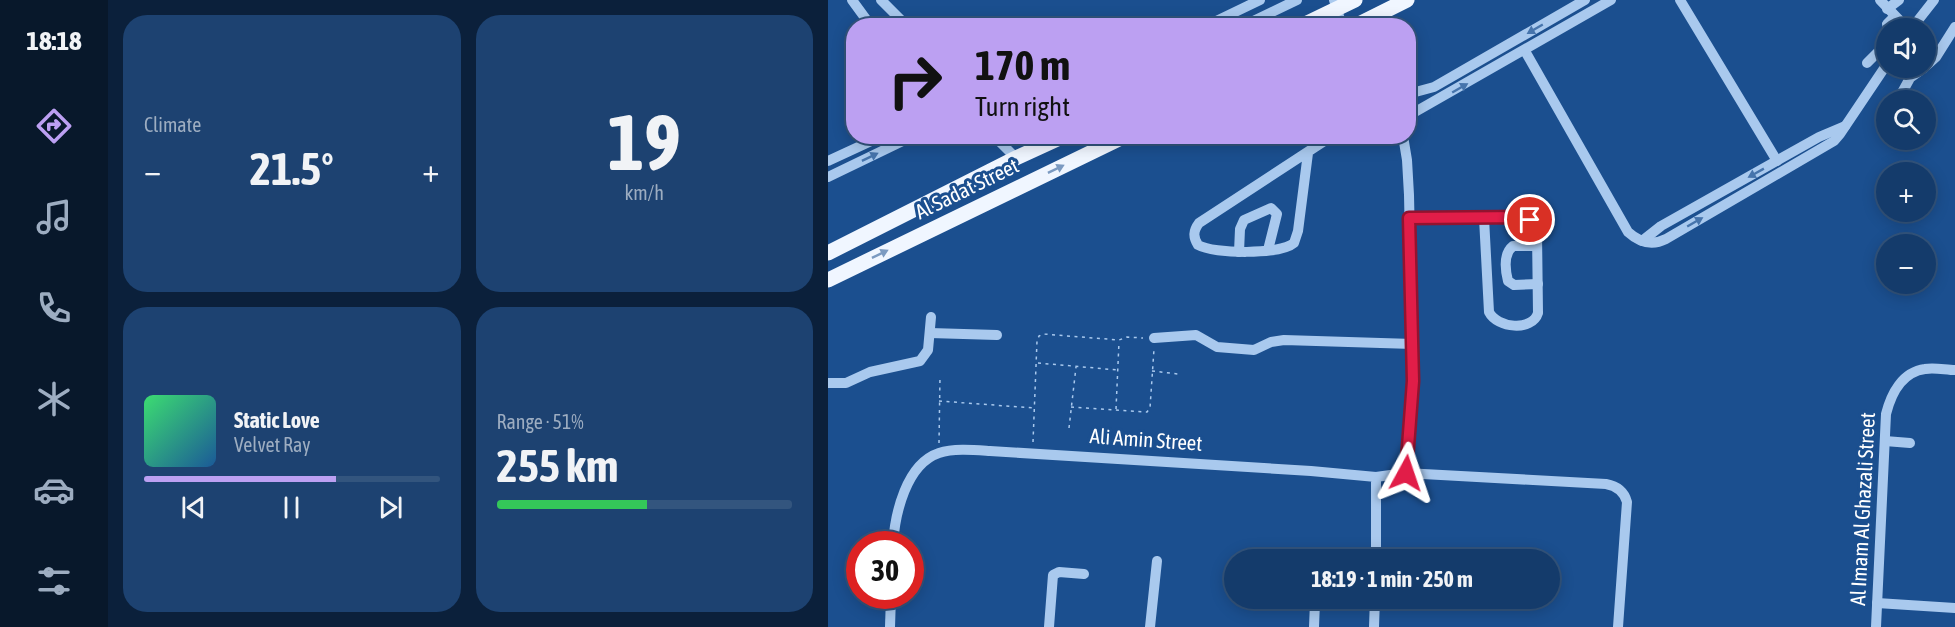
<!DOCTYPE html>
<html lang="en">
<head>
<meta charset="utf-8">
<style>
  :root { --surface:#143b6b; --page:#1d4271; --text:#f1f3f6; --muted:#9dadc1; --line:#33557e; --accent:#bca0f2 }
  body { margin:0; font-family:"Asap Condensed",sans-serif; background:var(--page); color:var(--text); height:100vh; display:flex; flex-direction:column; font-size:22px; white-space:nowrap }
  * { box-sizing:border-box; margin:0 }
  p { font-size:20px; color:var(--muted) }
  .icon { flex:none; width:33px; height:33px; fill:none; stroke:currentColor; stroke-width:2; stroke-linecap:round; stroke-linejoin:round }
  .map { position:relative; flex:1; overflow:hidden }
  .side { display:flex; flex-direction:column; gap:15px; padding:15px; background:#0b203b; width:720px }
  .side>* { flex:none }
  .banner { position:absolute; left:18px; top:18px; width:570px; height:126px; border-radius:24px; box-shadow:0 3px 15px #0003,0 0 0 2px var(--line); background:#bca0f2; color:#111; overflow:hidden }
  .controls { position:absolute; left:1048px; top:18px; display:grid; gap:12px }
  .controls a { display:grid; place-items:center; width:60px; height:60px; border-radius:50%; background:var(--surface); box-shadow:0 3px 15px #0003,0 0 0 2px var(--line); font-size:30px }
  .speed { position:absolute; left:18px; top:531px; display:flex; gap:12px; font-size:30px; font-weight:700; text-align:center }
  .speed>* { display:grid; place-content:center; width:78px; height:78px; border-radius:50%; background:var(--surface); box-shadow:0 3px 15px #0003,0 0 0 2px var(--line); line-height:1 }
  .speed .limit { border:9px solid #d22; background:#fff; color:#111 }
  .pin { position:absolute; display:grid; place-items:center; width:51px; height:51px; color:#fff; margin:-26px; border:3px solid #fff; border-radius:50%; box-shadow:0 2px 6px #0007 }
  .me { position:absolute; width:66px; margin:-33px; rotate:5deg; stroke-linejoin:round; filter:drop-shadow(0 0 4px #0008) }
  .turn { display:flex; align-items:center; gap:21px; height:126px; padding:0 30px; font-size:27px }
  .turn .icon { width:78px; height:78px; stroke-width:2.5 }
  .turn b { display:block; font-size:42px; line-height:51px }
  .big { font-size:45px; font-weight:700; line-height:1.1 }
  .side .card { flex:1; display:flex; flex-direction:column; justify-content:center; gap:9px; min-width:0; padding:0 21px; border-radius:24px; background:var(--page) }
  .side .dial { align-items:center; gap:0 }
  .dial b { font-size:78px; line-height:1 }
  .song { display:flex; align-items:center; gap:18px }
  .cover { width:72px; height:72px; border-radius:9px; background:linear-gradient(135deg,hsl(140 70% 55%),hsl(210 70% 35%)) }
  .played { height:6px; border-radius:3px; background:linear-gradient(90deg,var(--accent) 65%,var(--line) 65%) }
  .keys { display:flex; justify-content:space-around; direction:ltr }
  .heat { display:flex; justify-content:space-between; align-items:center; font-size:33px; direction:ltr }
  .charge { height:9px; border-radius:4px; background:linear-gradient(90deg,#34c759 51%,var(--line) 0) }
  .side .tiles { flex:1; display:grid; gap:15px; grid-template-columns:repeat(2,1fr) }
  .trip { position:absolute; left:396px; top:549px; width:336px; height:60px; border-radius:30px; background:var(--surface); box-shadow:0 3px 15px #0003,0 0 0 2px var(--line); font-weight:700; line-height:60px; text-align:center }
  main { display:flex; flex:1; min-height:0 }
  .tab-bar { display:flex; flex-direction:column; width:108px; justify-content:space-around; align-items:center; background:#08182b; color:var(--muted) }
  .tab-bar .icon { width:42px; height:42px }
  .tab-bar .on { color:var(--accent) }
  .tab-bar b { font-size:27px; color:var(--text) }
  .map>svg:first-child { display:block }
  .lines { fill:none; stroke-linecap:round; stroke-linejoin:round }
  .path { stroke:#a9c9ee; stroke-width:1.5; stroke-dasharray:3 4.5; stroke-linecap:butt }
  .minor { stroke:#a9c9ee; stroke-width:10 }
  .major { stroke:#f0f6ff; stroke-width:15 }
  .oneway { fill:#4674ac }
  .oneway2 { fill:#7b9ac1 }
  .route-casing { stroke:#92132f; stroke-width:15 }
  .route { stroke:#e11d48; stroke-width:10 }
  .labels { text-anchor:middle; stroke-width:6; stroke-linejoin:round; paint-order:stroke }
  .street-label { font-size:21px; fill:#fff; stroke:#1b4f8f }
</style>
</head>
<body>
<main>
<nav class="tab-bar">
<b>18:18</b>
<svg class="icon on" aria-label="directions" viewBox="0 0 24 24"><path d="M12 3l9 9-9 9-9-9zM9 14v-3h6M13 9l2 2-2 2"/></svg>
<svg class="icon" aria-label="music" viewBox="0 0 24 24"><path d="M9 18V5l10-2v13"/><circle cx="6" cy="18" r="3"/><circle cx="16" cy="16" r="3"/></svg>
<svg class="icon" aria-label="phone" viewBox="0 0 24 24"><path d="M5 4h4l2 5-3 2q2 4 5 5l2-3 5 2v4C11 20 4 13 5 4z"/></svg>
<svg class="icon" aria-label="climate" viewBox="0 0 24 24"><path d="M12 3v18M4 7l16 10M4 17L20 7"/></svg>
<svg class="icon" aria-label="car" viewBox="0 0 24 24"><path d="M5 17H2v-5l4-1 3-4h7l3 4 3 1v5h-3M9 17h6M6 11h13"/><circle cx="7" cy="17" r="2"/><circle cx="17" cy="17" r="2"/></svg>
<svg class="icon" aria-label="filters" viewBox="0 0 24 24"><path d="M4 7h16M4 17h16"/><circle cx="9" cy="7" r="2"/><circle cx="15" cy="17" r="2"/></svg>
</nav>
<section class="side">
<div class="tiles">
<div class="card"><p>Climate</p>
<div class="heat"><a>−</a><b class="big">21.5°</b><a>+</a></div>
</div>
<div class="card dial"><b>19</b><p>km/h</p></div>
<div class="card">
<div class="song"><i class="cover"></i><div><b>Static Love</b><p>Velvet Ray</p></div></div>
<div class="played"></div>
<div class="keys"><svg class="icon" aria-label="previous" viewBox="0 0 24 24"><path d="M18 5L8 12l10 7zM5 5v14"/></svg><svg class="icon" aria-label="pause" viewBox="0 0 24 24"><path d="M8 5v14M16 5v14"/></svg><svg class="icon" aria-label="next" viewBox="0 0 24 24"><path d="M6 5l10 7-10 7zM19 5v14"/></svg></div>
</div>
<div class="card"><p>Range · 51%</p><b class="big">255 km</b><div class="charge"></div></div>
</div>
</section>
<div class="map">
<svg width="1127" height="627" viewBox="0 0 1127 627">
  <rect width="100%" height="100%" fill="#1b4f8f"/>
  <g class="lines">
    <!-- path -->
    <g class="path">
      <path d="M451,20l3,6"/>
      <path d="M210,363l80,7"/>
      <path d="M324,371l26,3"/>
      <path d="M111,401l95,7"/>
      <path d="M243,407l76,5 3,-4 4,-59"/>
      <path d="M288,409l3,-67"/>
      <path d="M241,428l7,-61"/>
      <path d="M205,442l4,-101 2,-5 4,-2 76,6 8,-3 16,1"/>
      <path d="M111,443l1,-67"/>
    </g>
    <!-- minor -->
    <g class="minor">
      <path d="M24,0l19,26"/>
      <path d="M53,0l26,26"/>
      <path d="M506,0l8,26"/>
      <path d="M852,0l97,161"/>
      <path d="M1052,0l27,28"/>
      <path d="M1059,9l12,-9"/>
      <path d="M378,26l54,-26"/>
      <path d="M415,26l54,-26"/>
      <path d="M1060,28l-1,-4 7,-7"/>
      <path d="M1084,28l22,-28"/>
      <path d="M697,51l103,181c11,10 24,14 38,7l168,-98 6,-7 47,-70"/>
      <path d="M1039,63l20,-20"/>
      <path d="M1098,66l10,-9 19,-30"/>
      <path d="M580,94l26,-7 151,-87"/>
      <path d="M1070,100l12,-22 14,-10"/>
      <path d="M580,116l203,-116"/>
      <path d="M166,136l22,22"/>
      <path d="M575,136l4,24 2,35 4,186 -8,92"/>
      <path d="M480,153l-10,78 -4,12c-14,12 -80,11 -96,2 -5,-8 -5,-14 1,-22l133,-87"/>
      <path d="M0,161l54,-25"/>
      <path d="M0,177l85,-41"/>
      <path d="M581,218l116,-1c7,4 10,8 12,16l1,80c-6,19 -41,15 -49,-1l-5,-94"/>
      <path d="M814,241l19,-15 158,-89 26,-11"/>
      <path d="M709,246h-24c-10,8 -8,23 -5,35l6,4 24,-1"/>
      <path d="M411,252l1,-23 4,-9 27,-12 6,6 -9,36"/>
      <path d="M102,333l67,2"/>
      <path d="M326,338l42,-3 21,12 37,3 17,-8 13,-2 129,4"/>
      <path d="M0,383h18l24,-11 50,-11 8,-11 3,-33"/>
      <path d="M1057,441l25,2"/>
      <path d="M548,477l29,-4 201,11c11,2 18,7 21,18l-9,125"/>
      <path d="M65,544c2,-30 13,-80 46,-91 15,-5 36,-3 51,-2l321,20 65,6v83"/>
      <path d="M1049,603l78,5"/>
      <path d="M62,627l1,-31"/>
      <path d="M221,627l4,-52 6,-3 25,2"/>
      <path d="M322,627l7,-66"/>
      <path d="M486,627l1,-25"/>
      <path d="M546,627l1,-29"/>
      <path d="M1048,627l10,-213c5,-20 16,-42 39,-45 9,-2 21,1 30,1"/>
    </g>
    <!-- major -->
    <g class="major">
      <path d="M473,26l54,-26"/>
      <path d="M527,26l52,-26"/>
      <path d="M0,253l188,-95 48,-22"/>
      <path d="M0,280l297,-144"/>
    </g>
  </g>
  <!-- one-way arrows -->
  <defs><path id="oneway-solid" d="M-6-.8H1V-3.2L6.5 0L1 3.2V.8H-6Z" transform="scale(1.5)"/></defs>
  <g class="oneway">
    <use href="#oneway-solid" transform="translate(707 29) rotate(150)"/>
    <use href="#oneway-solid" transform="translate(632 88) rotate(-30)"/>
    <use href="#oneway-solid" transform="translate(42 157) rotate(-26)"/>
    <use href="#oneway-solid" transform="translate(928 173) rotate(151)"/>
    <use href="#oneway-solid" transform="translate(867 222) rotate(-30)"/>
  </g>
  <g class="oneway2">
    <use href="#oneway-solid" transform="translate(228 169) rotate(-26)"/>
    <use href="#oneway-solid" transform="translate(52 254) rotate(-26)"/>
  </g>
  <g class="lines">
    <defs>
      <path id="route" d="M578,473l7,-92 -4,-163 116,-1 5,3"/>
    </defs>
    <!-- route casing -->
    <use href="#route" class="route-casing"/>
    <!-- route -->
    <use href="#route" class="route"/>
  </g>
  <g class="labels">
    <!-- street labels -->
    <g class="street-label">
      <text transform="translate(139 189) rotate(-26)" y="7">Al Sadat Street</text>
      <text transform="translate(318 440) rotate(4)" y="7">Ali Amin Street</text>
      <text transform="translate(1035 509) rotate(-87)" y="7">Al Imam Al Ghazali Street</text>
    </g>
  </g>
</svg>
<div class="controls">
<a><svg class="icon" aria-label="sound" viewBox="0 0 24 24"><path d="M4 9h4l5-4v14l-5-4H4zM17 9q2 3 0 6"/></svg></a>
<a><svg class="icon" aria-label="search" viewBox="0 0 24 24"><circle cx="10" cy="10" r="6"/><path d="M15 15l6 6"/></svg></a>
<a>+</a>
<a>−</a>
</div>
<div class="speed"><div class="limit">30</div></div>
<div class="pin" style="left:702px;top:220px;background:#d93025"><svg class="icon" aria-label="arrive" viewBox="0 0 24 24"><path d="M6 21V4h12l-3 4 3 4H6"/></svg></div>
<svg class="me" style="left:578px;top:473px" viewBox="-20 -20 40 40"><path d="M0-17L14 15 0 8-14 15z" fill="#e11d48" stroke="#fff" stroke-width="4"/></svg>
<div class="trip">18:19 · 1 min · 250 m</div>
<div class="banner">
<div class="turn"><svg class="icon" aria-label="right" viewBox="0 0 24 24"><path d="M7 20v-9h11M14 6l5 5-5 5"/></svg><div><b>170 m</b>Turn right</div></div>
</div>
</div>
</main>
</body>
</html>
